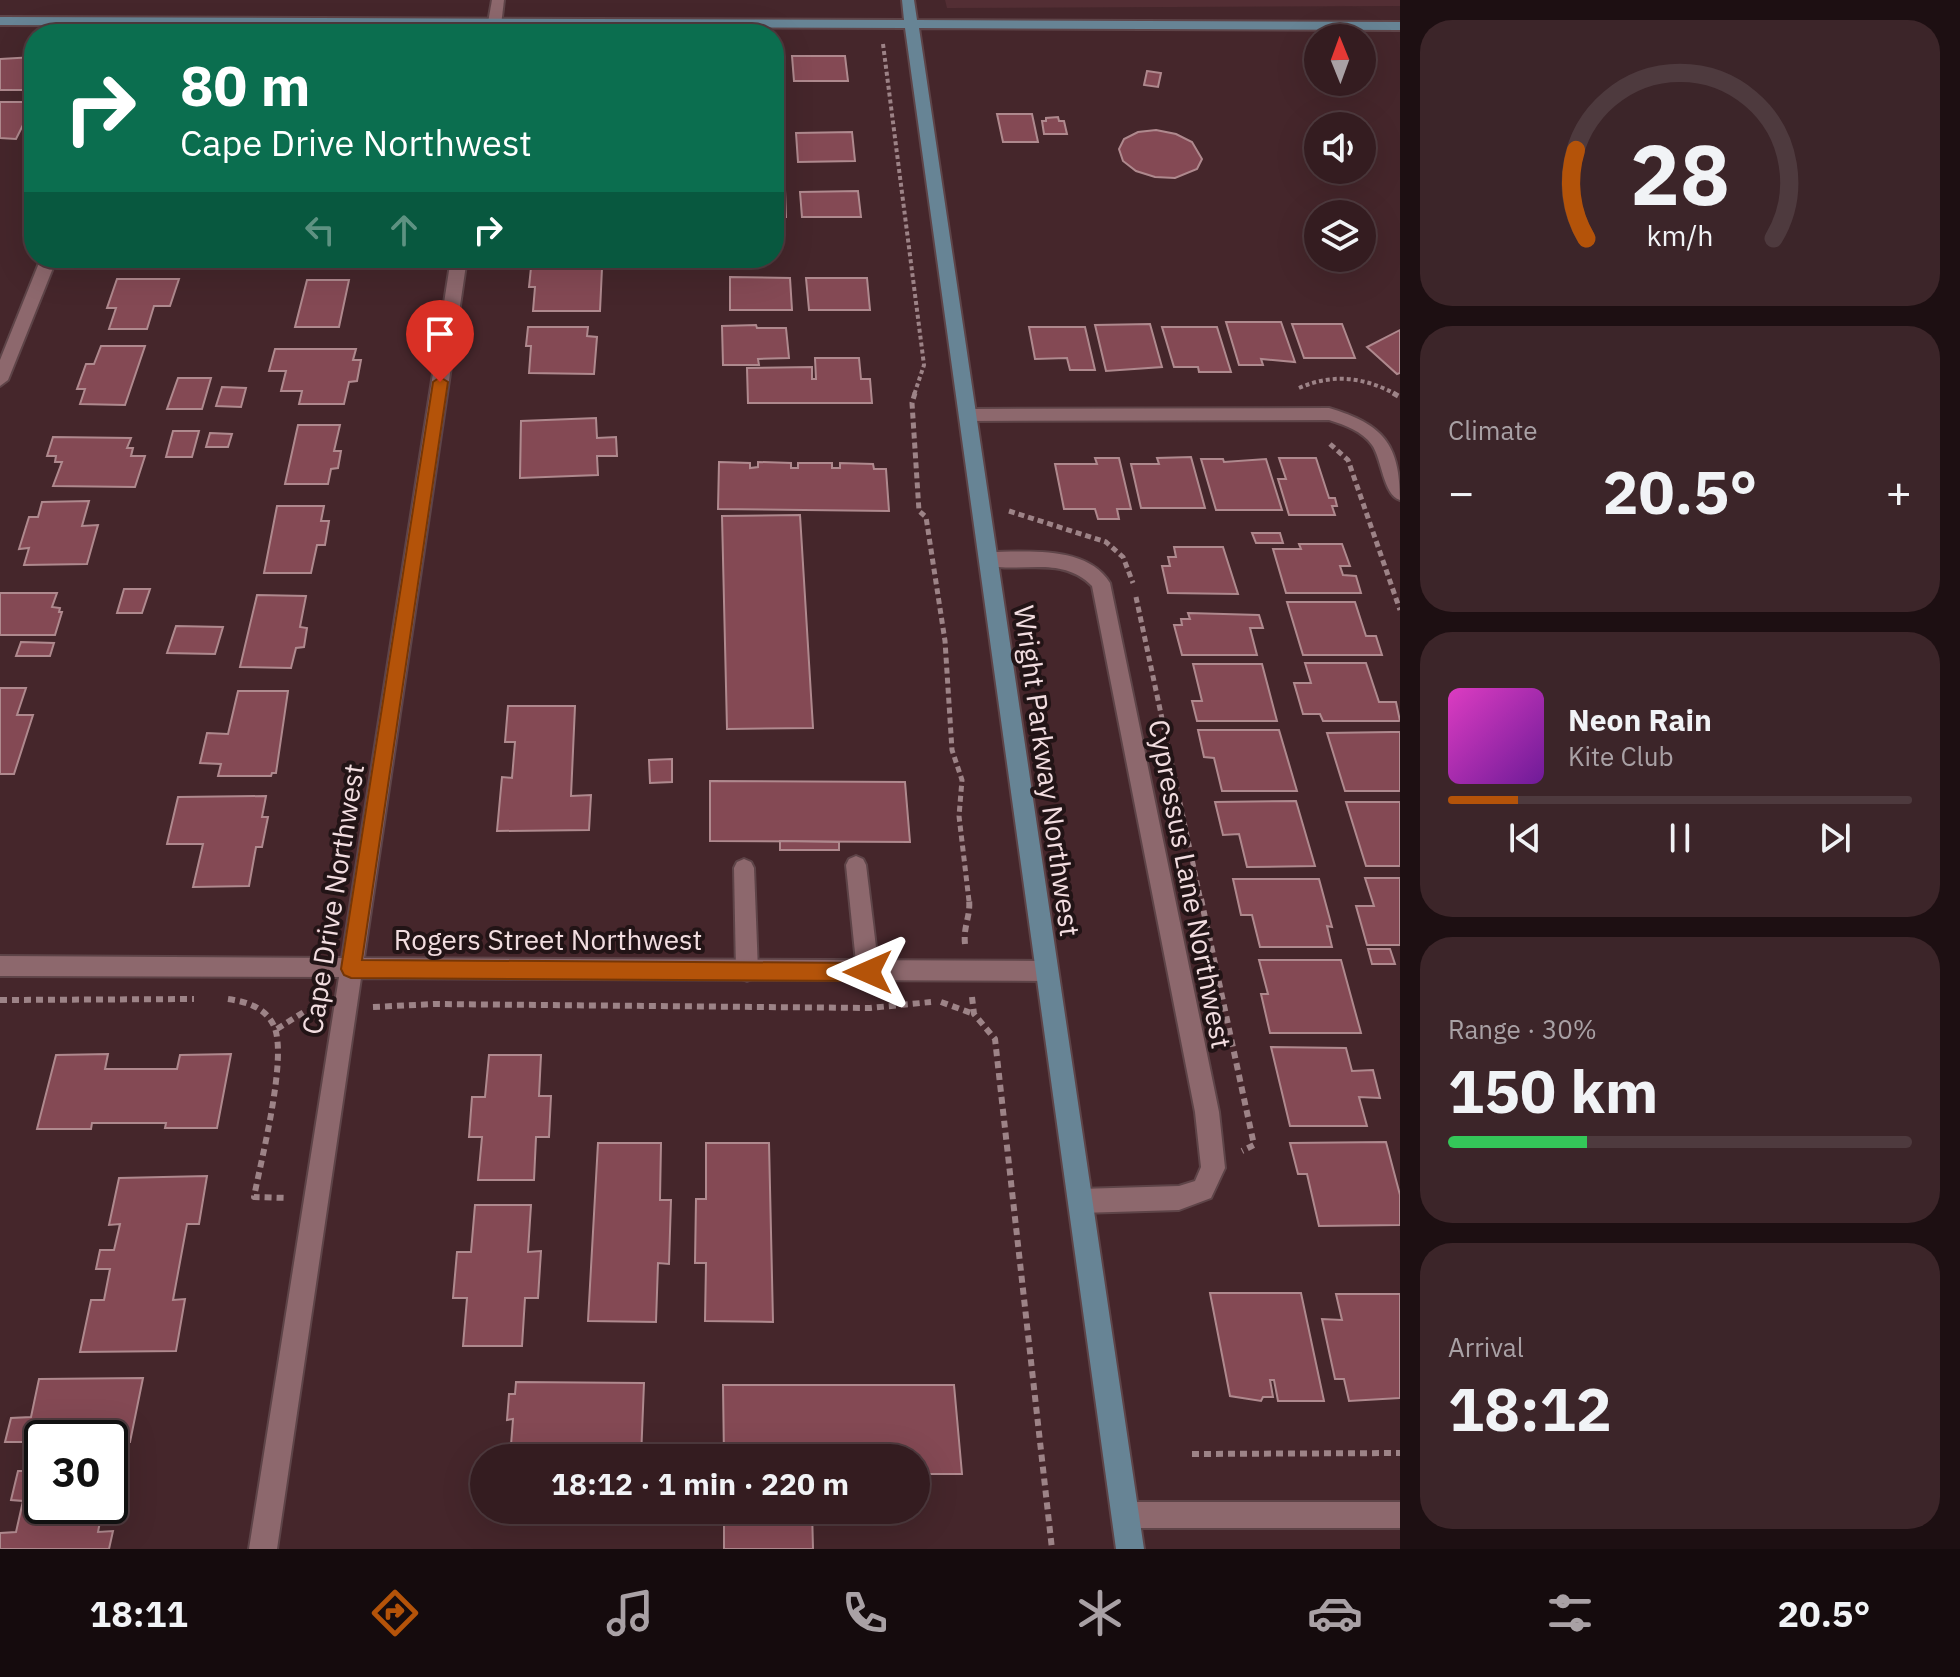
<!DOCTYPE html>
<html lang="en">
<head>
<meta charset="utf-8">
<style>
  :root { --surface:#341c20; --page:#3c2529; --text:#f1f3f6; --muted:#a9a1a5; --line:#4e3a3e; --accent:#b45309 }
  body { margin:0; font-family:"IBM Plex Sans",sans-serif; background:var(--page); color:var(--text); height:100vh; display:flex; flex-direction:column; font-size:30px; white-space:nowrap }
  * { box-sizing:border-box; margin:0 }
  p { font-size:26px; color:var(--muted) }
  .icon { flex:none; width:44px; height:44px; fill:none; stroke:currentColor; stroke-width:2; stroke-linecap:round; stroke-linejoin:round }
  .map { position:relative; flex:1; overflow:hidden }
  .details { display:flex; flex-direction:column; gap:20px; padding:20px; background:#1d0f12; width:560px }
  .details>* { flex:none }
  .banner { position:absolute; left:24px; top:24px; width:760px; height:244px; border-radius:32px; box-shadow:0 8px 32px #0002,0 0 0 2px var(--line); background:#0b6e4f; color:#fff; overflow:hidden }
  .needle { width:52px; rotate:359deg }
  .controls { position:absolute; left:1304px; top:24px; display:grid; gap:16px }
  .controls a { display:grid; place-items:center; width:72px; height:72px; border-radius:50%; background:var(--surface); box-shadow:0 8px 32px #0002,0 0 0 2px var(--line); font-size:40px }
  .speed { position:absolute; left:24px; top:1420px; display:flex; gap:16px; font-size:40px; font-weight:700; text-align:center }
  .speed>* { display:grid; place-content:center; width:104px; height:104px; border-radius:50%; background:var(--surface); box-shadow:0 8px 32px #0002,0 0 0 2px var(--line); line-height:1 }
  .speed .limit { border:4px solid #111; border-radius:12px; background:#fff; color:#111 }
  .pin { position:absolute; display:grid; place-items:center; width:68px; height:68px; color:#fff; margin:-82px -34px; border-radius:50% 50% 50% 0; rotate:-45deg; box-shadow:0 0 8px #0007 }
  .pin .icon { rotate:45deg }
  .me { position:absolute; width:88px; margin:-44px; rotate:270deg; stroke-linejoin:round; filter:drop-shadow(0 0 6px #0008) }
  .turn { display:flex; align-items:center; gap:28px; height:168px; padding:0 24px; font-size:36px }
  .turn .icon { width:104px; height:104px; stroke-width:2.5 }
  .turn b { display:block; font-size:56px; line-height:68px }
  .lanes { display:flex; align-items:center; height:76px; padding:0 24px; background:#0003; justify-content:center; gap:40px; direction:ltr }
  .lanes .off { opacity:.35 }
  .big { font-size:60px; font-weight:700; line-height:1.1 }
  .details .widget { flex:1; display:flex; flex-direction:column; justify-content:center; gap:12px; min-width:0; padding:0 28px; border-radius:32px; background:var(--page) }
  .details .dial { align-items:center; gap:0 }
  .dial svg { height:208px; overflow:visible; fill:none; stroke:var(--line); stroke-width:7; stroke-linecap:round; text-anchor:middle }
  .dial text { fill:var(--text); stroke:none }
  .song { display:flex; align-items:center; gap:24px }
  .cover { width:96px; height:96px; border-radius:12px; background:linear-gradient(135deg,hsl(310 70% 55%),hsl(280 70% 35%)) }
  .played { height:8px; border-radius:4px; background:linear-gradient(90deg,var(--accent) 15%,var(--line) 15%) }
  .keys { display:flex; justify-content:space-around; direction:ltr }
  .heat { display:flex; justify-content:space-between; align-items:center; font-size:44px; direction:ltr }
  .charge { height:12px; border-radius:6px; background:linear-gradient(90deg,#34c759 30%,var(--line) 0) }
  .trip { position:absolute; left:470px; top:1444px; width:460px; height:80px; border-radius:40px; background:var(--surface); box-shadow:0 8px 32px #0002,0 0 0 2px var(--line); font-weight:700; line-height:80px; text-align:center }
  .dock { display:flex; height:128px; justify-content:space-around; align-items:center; background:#150b0d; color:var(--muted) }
  .dock .icon { width:56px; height:56px }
  .dock .selected { color:var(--accent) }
  .dock b { font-size:36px; color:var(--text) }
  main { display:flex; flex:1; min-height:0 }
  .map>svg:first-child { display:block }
  .built { fill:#532e34 }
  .building { fill:#844954; stroke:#af898e; stroke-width:2 }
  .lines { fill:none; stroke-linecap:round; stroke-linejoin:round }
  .lane-casing { stroke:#5e4448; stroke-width:4 }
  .street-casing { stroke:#5e4448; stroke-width:4 }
  .secondary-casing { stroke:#5e4448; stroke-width:4 }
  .path-far2 { stroke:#9d8387; stroke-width:4; stroke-dasharray:4 3; stroke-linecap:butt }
  .path-far1 { stroke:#9d8387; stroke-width:5; stroke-dasharray:6 4; stroke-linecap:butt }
  .path { stroke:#9d8387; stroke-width:6; stroke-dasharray:7 5; stroke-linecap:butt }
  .lane { fill:#8d686d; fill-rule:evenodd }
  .street { fill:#8d686d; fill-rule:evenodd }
  .secondary { fill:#678495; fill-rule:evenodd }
  .route { fill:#b45309; stroke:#753606; stroke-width:2 }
  .labels { text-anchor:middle; stroke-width:8; stroke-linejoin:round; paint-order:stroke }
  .street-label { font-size:28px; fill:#f2dde0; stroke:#221416 }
</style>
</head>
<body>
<main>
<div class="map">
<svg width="1400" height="1549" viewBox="0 0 1400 1549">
  <rect width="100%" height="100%" fill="#45262b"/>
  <!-- built -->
  <path class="built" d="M945,0h455v6l-453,2z"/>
  <!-- building -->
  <g class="building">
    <path d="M774,56h6l1,25h-7z"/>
    <path d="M792,56h53l3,25h-54z"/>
    <path d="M34,57v22l-6,11h-28v-31z"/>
    <path d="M1147,71l14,2 -3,14 -14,-2z"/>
    <path d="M0,102h34l-6,19h-3l-9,18 -16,-1z"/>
    <path d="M997,114h35l6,28h-35z"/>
    <path d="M1058,117l1,4h5l3,13h-23l-2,-13h4v-3z"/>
    <path d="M1156,130l20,4 16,8 10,17 -5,10 -22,9 -20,-1 -19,-6 -13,-10 -4,-12 5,-10 14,-7z"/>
    <path d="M852,132l3,29 -57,1 -2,-29z"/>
    <path d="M774,133h8l2,29h-10z"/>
    <path d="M774,190h11l1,27h-12z"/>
    <path d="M858,191l3,26h-59l-2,-25z"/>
    <path d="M532,258h36l-1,10h35l-2,43h-67l2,-24h-6z"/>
    <path d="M730,277l60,1 2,32h-62z"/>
    <path d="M806,278h61l3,32h-61z"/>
    <path d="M117,279h62l-9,27h-16l-7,23h-38l7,-21h-9z"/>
    <path d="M307,280h42l-10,47h-44z"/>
    <path d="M1226,322h55l14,40 -34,-3 2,6h-24z"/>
    <path d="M1150,324l12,43 -56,4 -11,-46z"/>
    <path d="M1292,324h50l13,34h-51z"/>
    <path d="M756,325l1,3h29l3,30 -31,1 1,6h-36l-1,-39z"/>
    <path d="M528,327h60l-1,9 10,1 -3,37 -65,-1 2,-27h-5z"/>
    <path d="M1029,327h56l10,43h-25l-3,-12 -32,1z"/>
    <path d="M1162,327h55l14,45h-32l-1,-5h-24z"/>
    <path d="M1400,330v43l-3,1 -30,-27z"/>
    <path d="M101,346h44l-20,59 -45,-1 5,-15h-8l9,-25h8z"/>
    <path d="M275,349h81l-3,11h8l-4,21 -8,1 -5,22h-45l3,-13h-21l5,-20h-17z"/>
    <path d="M815,358h44l2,21h9l2,24h-124l-1,-35 65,-1v12h4z"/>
    <path d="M178,378h33l-9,31h-35z"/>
    <path d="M222,387l24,1 -5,19 -25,-1z"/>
    <path d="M596,418l1,20 19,-1 1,19h-20l1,19 -78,3 1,-57z"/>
    <path d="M298,425h42l-6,26h7l-3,17 -7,1 -3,15h-43z"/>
    <path d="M173,431h26l-7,26h-26z"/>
    <path d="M210,433l22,1 -4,13h-22z"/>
    <path d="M53,437l78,1 -4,10h6l-2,8h14l-10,31 -82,-1 9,-24h-7l1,-6h-9z"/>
    <path d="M1191,457l14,51h-64l-10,-44h28l-2,-6z"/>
    <path d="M1095,458h24l12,51h-14l2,10h-21l-3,-10h-31l-9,-45h42z"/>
    <path d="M1279,458h37l13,40h6l2,8h-5l3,9h-46l-11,-36h8z"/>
    <path d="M1201,459h22l1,3 42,-3 16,51h-66z"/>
    <path d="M719,462l31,1v5l8,-1v-5l33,1v5h7v-5h34v5h8v-5l33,1 1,5h12l3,42 -171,-2z"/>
    <path d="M89,501l-7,25 16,-1 -11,39 -63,1 5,-17 -10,1 10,-32h9l4,-15z"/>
    <path d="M277,506h47l-3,15h8l-4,24h-8l-6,28h-47z"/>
    <path d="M800,515l13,213 -86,1 -5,-213z"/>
    <path d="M1252,533h28l3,10h-27z"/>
    <path d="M1299,544h43l8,22h-10l3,9 13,1 5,17h-75l-13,-44h28z"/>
    <path d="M1174,547h49l15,47 -70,-1 -6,-27h8l-2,-9h8z"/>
    <path d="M124,589h26l-8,24h-25z"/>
    <path d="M0,593h57l-5,14 8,1 -1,4h3l-7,23h-55z"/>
    <path d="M257,595l49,1 -6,31 7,1 -3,19 -8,1 -5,20 -51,-1z"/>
    <path d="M1287,602h68l11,34h10l6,19h-79z"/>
    <path d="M1188,613l71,2 4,13h-13l7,27h-75l-8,-30h8l-1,-6h9z"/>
    <path d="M176,626l47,1 -8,27 -48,-1z"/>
    <path d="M21,642l33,1 -4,13h-34z"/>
    <path d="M1305,663h61l13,39h17l4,19h-77l-3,-7h-17l-9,-31h17z"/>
    <path d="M1193,664h69l15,57h-80l-5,-20h10z"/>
    <path d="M0,688h26l-9,27h16l-19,59h-14z"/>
    <path d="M238,691h50l-12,82h-4l-1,3h-53l3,-12 -21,-1 7,-30 21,1z"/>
    <path d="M508,706h67l-4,90 20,-1 -2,35 -92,1 5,-54 10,1 3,-36h-10z"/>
    <path d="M1198,730h81l18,61h-75l-8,-33 -10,-1z"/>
    <path d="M1392,732h8v59h-55l-18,-58z"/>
    <path d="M672,759v23l-22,1 -1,-23z"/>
    <path d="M710,781l195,1 5,60 -200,-1z"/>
    <path d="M266,796l-4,21h6l-6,30h-6l-7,39 -56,1 10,-43h-36l11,-47z"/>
    <path d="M1296,801l19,65 -68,1 -8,-33 -16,1 -8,-33z"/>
    <path d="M1346,802h54v64h-34z"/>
    <path d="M780,841l59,1v8h-59z"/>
    <path d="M1365,878h35v67h-33l-11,-39h18z"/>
    <path d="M1233,879h86l13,48 -5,-1 5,21h-72l-8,-32h-11z"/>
    <path d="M1368,949h22l5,15h-23z"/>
    <path d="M1259,960h82l20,73h-91l-9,-39h7z"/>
    <path d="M1271,1047l75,1 6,23 21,-1 7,28 -21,-1 8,29h-77z"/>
    <path d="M108,1054l-3,15h72l3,-14 51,-1 -14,74h-52l1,-5h-74l-1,6h-54l19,-74z"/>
    <path d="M489,1055h52l-2,41h12l-2,41h-13l-2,43h-56l4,-43h-13l3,-40h13z"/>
    <path d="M1386,1142l14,53v30l-81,1 -12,-52h-9l-8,-31z"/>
    <path d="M598,1143h63l-1,57h11l-2,64 -11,-1 -2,59 -68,-1z"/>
    <path d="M706,1143h63l4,179 -68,-1 1,-58h-11l1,-64h10z"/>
    <path d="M207,1176l-8,48h-12l-14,76 12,-1 -9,52 -96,1 11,-52h13l6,-31h-14l4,-19h14l6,-26 -11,1 10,-47z"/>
    <path d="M475,1205h56l-3,47 13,-1 -3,47h-13l-3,48h-59l4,-48h-14l4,-46h14z"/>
    <path d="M1210,1293h91l23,108h-46l-4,-21h-4l3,17h-10l-2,4 -31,-5z"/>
    <path d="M1336,1294h64v104l-51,3 -5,-22h-9l-13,-60 20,1z"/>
    <path d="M143,1378l-13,64h-13l-7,32v-36h-68v68h61l-5,26 15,-1 -4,18h-109v-16l16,-1 7,-31 -12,-1 7,-29h12l6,-29h-31l6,-24 20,-1 8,-38z"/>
    <path d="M516,1382l128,1 -3,75h-131l3,-39 -6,1 2,-26h6z"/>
    <path d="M723,1385h231l8,89h-46v-16h-192z"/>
    <path d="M499,1510h140v14l-134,-2 1,-9h-7z"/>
    <path d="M724,1510h88l1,39h-89z"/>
  </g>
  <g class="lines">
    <defs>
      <g id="lane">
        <path d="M856,856l7,3 3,6 13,107 -3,7 -8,3 -8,-3 -3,-7 -11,-107 3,-6z"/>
        <path d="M744,859l7,3 3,6 4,103 -3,7 -8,3 -8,-3 -3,-7 -2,-103 3,-6z"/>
      </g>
      <g id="street">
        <path d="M492,0h12l-4,34h-14z"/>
        <path d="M138,18l12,3 -5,13h-14z"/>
        <path d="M41,258h16l-49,122 -8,6v-26z"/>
        <path d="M451,258h16l-103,700 683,3 8,3 3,7 -3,7 -8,3 -686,-3 -84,571h-28l90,-572 -339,-1v-20l342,2z"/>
        <path d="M1329,408c54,16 71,36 71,92 -17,-5 -18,-41 -28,-55 -10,-14 -27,-20 -43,-25l-361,1 -8,-6 8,-6z"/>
        <path d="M989,552c38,0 98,-7 121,31l109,529 6,56 -14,30 -32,12 -99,3 -8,-4 -4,-8 4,-8 8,-4 99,-3 16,-5 6,-14 -6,-55 -103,-526c-32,-32 -72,-11 -109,-22l-3,-5z"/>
        <path d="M1125,1502h275v26h-275l-9,-4 -4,-9 4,-9z"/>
      </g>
      <path id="secondary" d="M902,0h12l3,20 483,2v8l-481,-2 225,1521h-28l-211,-1521 -905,-3v-8l904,3z"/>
    </defs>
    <!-- lane casing -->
    <use href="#lane" class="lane-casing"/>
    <!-- street casing -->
    <use href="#street" class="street-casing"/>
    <!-- secondary casing -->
    <use href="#secondary" class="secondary-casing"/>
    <!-- path-far2 -->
    <g class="path-far2">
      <path d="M883,44l41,321 -10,30"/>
      <path d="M1299,388c34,-15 66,-11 98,7"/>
    </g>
    <!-- path-far1 -->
    <g class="path-far1">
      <path d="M915,393l-3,10 7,108 7,6 19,124 7,109 10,30 -3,36 10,85"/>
      <path d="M1393,393l7,4"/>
      <path d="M1330,444l18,16 52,150"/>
      <path d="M1009,511l97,31 17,15 10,26"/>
      <path d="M1136,597l65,304"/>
    </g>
    <!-- path -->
    <g class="path">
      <path d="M1201,899l53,246 -12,6"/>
      <path d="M965,944c-2,-18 6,-28 4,-45"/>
      <path d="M972,997l2,17 21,25 57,510"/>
      <path d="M228,999c19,3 37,8 46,27 14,31 -13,134 -20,171l34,1"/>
      <path d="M0,1000l194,-1"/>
      <path d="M941,1002l33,12"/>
      <path d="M373,1007l61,-3 436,4 61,-6"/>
      <path d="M277,1029l30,-19h8"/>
      <path d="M1192,1454l208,-1"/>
    </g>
    <!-- lane -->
    <use href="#lane" class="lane"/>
    <!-- street -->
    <use href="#street" class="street"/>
    <!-- secondary -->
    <use href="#secondary" class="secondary"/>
  </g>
  <!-- route -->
  <path class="route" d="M440,377l8,5 -86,578 506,3 7,3 3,6 -3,6 -7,3 -517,-3 -7,-3 -3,-6 92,-587z"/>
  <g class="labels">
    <!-- street labels -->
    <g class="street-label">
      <text transform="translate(1047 771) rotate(82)" y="10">Wright Parkway Northwest</text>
      <text transform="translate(1190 884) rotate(79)" y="10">Cypressus Lane Northwest</text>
      <text transform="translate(333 899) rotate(-81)" y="10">Cape Drive Northwest</text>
      <text x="548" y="950">Rogers Street Northwest</text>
    </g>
  </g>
</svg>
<div class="controls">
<a><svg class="needle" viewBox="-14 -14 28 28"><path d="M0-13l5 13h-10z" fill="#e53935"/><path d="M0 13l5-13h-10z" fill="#a9a1a5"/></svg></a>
<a><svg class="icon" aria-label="sound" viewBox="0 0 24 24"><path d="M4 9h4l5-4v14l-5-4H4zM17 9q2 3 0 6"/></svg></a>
<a><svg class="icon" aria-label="layers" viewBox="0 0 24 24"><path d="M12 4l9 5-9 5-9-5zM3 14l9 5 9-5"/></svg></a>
</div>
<div class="speed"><div class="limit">30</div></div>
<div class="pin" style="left:440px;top:382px;background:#d93025"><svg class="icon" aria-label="arrive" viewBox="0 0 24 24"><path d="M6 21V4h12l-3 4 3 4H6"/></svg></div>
<svg class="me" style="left:868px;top:972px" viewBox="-20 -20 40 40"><path d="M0-17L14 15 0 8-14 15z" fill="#b45309" stroke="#fff" stroke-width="4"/></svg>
<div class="trip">18:12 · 1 min · 220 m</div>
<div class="banner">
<div class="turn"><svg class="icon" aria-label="right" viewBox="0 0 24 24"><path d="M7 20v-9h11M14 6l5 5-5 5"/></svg><div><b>80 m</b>Cape Drive Northwest</div></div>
<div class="lanes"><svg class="icon off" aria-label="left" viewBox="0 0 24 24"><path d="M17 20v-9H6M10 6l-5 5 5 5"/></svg><svg class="icon off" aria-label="ahead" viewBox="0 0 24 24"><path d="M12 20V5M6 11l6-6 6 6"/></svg><svg class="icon" aria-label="right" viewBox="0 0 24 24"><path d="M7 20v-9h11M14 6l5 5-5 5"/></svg></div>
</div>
</div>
<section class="details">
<div class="widget dial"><svg viewBox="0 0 100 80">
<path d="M14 69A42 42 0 1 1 86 69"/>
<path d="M14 69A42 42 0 0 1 10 35" stroke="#b45309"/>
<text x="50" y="56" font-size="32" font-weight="700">28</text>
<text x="50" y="72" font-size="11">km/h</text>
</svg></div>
<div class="widget"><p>Climate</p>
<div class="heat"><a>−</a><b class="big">20.5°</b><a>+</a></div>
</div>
<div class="widget">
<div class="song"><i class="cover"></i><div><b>Neon Rain</b><p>Kite Club</p></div></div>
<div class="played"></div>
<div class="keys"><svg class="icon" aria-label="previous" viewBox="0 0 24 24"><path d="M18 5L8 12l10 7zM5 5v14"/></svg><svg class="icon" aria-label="pause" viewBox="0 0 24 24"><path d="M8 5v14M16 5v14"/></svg><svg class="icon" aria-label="next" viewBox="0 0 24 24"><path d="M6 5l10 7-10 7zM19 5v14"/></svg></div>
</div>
<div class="widget"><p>Range · 30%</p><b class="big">150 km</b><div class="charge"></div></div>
<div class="widget"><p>Arrival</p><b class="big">18:12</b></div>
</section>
</main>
<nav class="dock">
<b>18:11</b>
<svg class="icon selected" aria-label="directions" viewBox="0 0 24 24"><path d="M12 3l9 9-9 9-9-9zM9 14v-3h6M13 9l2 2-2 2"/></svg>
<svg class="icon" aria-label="music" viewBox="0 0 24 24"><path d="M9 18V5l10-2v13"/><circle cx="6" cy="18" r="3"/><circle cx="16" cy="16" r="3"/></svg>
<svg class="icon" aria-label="phone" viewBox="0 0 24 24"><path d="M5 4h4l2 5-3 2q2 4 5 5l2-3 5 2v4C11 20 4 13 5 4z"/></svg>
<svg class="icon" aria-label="climate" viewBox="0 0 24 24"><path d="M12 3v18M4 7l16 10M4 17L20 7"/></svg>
<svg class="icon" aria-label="car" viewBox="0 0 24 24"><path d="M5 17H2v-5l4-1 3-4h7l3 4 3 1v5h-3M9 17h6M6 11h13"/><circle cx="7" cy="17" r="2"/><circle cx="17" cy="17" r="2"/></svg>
<svg class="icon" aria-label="filters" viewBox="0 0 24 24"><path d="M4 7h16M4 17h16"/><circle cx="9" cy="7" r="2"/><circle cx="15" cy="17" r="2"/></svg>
<b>20.5°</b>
</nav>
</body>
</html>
